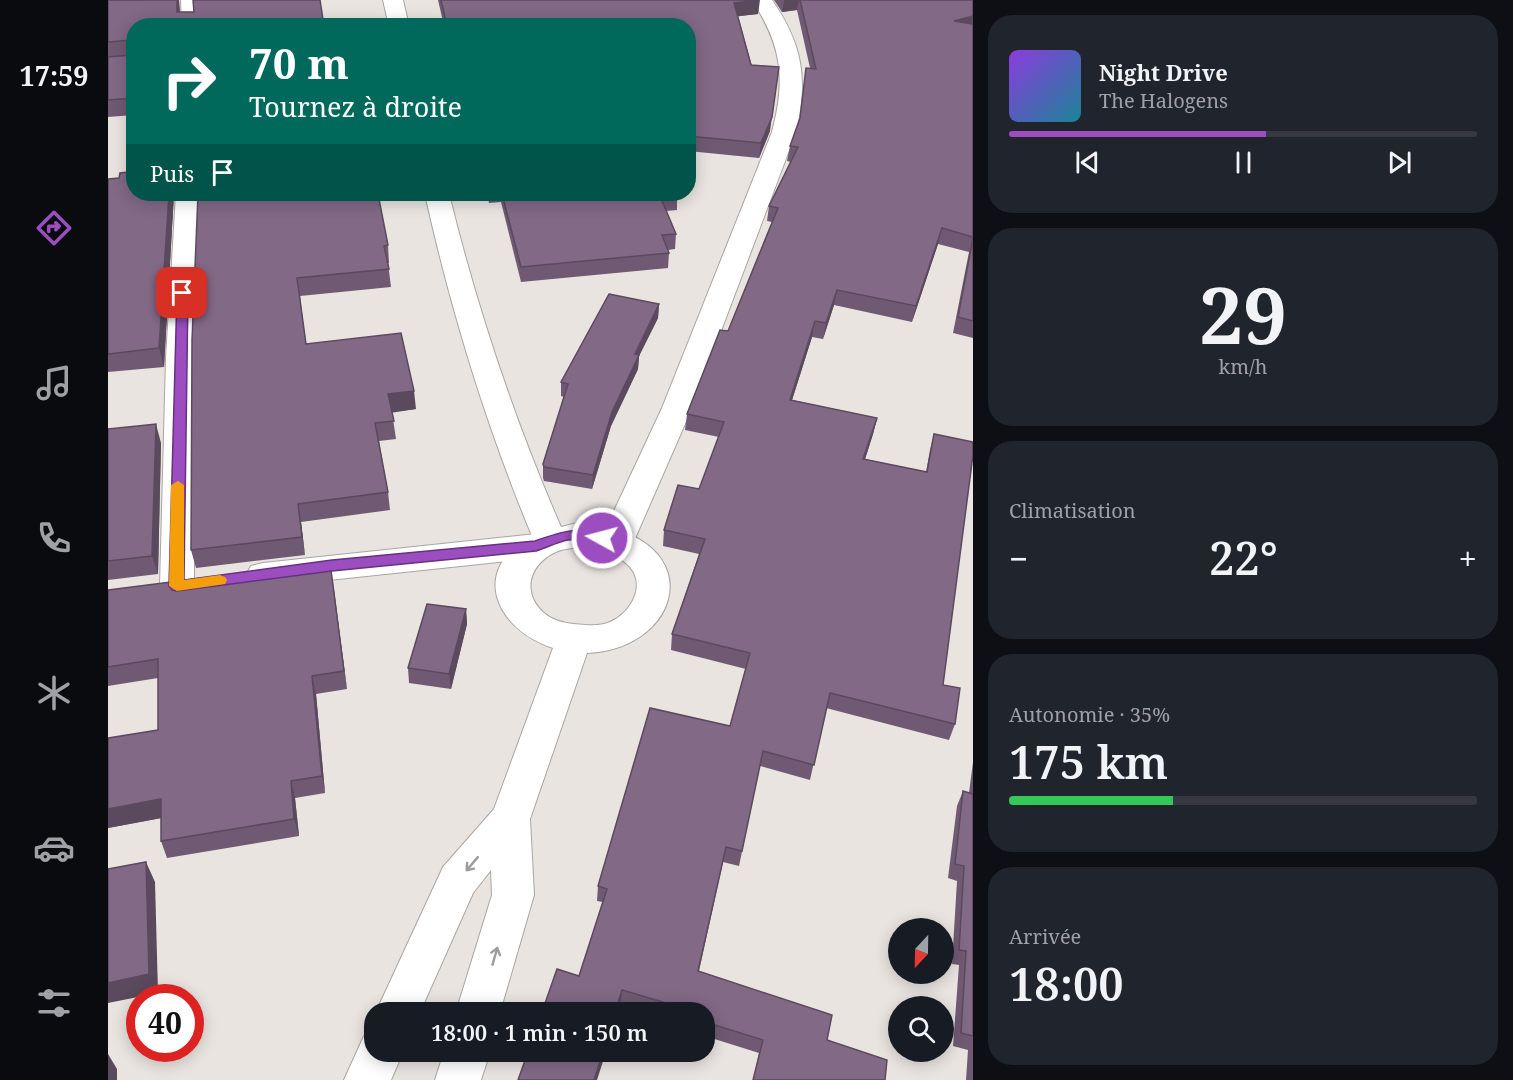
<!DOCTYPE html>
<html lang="fr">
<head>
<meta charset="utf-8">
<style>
  :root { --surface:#171b24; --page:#20242c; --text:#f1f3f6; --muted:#9ea1a6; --line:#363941; --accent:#9c4ec0 }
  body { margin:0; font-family:"Noto Serif",serif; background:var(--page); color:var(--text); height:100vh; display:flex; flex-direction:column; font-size:22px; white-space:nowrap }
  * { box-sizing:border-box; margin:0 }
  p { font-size:20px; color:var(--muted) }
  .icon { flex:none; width:33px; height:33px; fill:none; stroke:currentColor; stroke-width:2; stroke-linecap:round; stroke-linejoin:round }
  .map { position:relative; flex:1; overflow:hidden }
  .sheet { display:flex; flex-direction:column; gap:15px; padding:15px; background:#0d0f14; width:540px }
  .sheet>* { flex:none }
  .hud { position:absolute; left:18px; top:18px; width:570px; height:183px; border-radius:24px; box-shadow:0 3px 15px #0003; background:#00695c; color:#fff; overflow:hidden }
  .needle { width:39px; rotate:202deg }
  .tools { position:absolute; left:780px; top:918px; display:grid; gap:12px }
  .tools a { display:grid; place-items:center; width:66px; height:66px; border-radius:50%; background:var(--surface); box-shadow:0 3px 15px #0003; font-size:30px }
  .speed { position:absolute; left:18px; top:984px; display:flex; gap:12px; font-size:30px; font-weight:700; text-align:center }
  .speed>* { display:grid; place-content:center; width:78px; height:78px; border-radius:50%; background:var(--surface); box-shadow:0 3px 15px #0003; line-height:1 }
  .speed .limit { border:9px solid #d22; background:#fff; color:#111 }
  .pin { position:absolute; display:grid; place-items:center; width:51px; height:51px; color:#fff; margin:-26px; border-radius:12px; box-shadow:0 3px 9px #0006 }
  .me { position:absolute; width:66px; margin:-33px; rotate:277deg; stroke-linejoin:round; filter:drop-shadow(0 0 4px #0008) }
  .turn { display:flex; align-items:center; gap:21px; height:126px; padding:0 24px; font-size:27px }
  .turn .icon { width:78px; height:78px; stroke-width:2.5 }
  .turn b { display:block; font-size:42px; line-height:51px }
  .then { display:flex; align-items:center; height:57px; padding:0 24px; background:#0003; gap:12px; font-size:22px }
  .big { font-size:45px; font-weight:600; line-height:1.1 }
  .sheet .tile { flex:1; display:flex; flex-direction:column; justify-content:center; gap:9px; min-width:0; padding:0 21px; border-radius:24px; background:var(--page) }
  .sheet .dial { align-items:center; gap:0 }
  .dial b { font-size:78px; line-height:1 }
  .song { display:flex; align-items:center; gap:18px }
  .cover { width:72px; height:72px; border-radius:9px; background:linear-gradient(135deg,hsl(270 70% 55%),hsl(190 70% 35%)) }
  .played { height:6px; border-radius:3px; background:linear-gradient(90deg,var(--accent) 55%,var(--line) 55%) }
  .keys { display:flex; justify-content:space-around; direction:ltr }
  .heat { display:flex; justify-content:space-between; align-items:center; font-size:33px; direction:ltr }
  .charge { height:9px; border-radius:4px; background:linear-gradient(90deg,#34c759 35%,var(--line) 0) }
  .trip { position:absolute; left:256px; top:1002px; width:351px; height:60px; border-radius:24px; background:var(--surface); box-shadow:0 3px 15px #0003; font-weight:600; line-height:60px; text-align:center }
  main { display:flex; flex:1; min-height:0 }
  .tabs { display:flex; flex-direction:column; width:108px; justify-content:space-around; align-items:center; background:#090b0e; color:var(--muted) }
  .tabs .icon { width:42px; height:42px }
  .tabs .selected { color:var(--accent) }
  .tabs b { font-size:27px; color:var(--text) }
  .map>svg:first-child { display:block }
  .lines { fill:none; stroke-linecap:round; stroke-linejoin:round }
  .service-casing { stroke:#a9a5a1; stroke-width:2 }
  .minor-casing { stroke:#a9a5a1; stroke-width:2 }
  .tertiary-casing { stroke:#a9a5a1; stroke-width:2 }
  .service { fill:#fff; fill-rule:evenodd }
  .minor { fill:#fff; fill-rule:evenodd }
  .tertiary { fill:#fff; fill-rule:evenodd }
  .wall { fill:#705a73 }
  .shaded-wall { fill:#5b4a5e }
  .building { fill:#826986; stroke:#5b4a5e; stroke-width:1.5 }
  .oneway { stroke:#9c9c9b }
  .route { fill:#9c4ec0; stroke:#65337d; stroke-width:1.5 }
  .slow { fill:#f59e0b }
</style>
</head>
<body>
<main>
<nav class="tabs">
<b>17:59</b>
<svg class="icon selected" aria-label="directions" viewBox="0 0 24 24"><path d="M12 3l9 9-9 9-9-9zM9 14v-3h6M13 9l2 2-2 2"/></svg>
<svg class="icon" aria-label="music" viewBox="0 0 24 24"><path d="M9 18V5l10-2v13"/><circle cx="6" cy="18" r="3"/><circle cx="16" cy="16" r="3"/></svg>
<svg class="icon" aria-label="phone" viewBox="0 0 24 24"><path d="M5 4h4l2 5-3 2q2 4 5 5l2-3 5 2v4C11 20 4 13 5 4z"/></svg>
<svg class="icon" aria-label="climate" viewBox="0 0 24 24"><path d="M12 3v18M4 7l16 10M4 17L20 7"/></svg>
<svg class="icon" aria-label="car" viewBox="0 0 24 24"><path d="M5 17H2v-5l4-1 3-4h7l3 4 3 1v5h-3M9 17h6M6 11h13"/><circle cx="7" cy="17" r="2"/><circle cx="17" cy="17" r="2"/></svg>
<svg class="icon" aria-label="filters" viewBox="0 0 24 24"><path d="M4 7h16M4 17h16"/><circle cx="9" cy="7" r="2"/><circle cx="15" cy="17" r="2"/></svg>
</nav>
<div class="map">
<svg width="865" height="1080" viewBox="0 0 865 1080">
  <rect width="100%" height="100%" fill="#e9e4e0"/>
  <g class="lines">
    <defs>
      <path id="service" d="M73,0h12l2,26h-13z"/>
      <g id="minor">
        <path d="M644,0h20c31,45 36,79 24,132l-104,276 -59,135 -5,8 -12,4 -12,-4 -5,-8 63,-135 110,-276c14,-53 10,-86 -20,-132z"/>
        <path d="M68,194h24l-6,164v228l-5,9 -12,4 -12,-4 -5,-9 6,-228z"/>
        <path d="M428,534l12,4 5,8 -5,8 -12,4 -273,29 -12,-3 -5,-9 5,-9 12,-3z"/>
      </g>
      <g id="tertiary">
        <path d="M275,0h20l6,26h-20z"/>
        <path d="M317,194h24c28,114 65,225 112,333 8,-2 19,-5 27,-5 9,1 19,5 27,7 92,28 58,121 -28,124l-57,166 4,76 -34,117h-44l36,-117 -1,-25 -18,23 -53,119h-44l67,-145 51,-58 59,-161c-58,-19 -84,-79 -21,-112 -46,-111 -81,-225 -107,-342zM480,546c16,4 29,8 41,20 18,19 2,47 -19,56 -11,5 -24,3 -36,2 -11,-1 -22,-4 -30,-11 -25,-22 -13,-53 17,-63 8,-2 18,-3 27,-4z"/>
        <path d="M267,1031v21h28l-12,28h-47l20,-44z"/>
        <path d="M336,1052h46l-9,28h-46z"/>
      </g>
    </defs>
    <!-- service casing -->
    <use href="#service" class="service-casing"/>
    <!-- minor casing -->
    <use href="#minor" class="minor-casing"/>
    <!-- tertiary casing -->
    <use href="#tertiary" class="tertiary-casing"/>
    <!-- service -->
    <use href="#service" class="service"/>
    <!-- minor -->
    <use href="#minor" class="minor"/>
    <!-- tertiary -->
    <use href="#tertiary" class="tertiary"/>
  </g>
  <!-- wall -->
  <g class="wall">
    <path d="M0,0h71l1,12 -46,14v89l-26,2z"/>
    <path d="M330,0h321l-1,14 -20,2 32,115 -11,27 -71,-7v-125h-244z"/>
    <path d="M666,0h199v338l-20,-5 16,-81 -31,-8 -26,78 -78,-17 -11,34 -11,-2 -20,63 85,18 -4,16 -8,25 61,13 4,-22 4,-16 9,251 12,39 -6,16 -123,-32 -16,72 -50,-14 -21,100 -16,-4 -24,109 128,69 58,40h-132l6,-27 -54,-17v-24h-54l-30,-8 -42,-28 24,-74 -6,-1 1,-15 132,-160 16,-57 -75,-19 1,-16 27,-80 -36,-8 1,-16 35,-41 20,-52 -34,-7 2,-16 41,-83 44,-109 -5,-1 2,-15 22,-44 -4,-1 3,-15 10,-26 6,-52h4l-13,-58 -15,2z"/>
    <path d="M0,179l66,15 -10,173 -56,5z"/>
    <path d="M90,194l190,51 1,18h-1l3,24 -91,9 6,48 110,65 -24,3 4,27 -17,2 9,51 2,18 -89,12 4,33 -109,13 -5,-18z"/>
    <path d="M379,194h190v16l-11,1 10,23 -1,15 -7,1 1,3 -1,15 -147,14 -20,-80 -12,1z"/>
    <path d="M551,304l-1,14 -19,38 -1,13 -27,57 -19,63 -48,-8 -1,-3v-14l21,-67 -3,-1v-14z"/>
    <path d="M0,429l53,14 -3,131 -50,6z"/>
    <path d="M197,565l2,9 24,-4 16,119 -31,5 9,99 -30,5 4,38 -132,22 -6,-17v-23l-53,10 50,-98v-52l-50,8v-96z"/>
    <path d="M358,609l1,15 -16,65 -42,-6 -1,-15z"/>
    <path d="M865,762v318h-7l2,-30 -15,-4 6,-81 -7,-1 5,-83 -9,-3 9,-72 6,-15 6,2z"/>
  </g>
  <!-- shaded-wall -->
  <g class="shaded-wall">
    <path d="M69,0h2l1,26 -3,-14z"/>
    <path d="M652,0l-2,14 -26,3 2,-14z"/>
    <path d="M676,0h15l-2,10 -15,2z"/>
    <path d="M865,16v13l-19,-8z"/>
    <path d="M671,67l-9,64 -11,27 2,-15z"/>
    <path d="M61,194h5l-10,173 -5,-19z"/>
    <path d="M834,228l-4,16 -26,78 4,-16z"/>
    <path d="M729,290l-3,15 -11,34 3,-16z"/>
    <path d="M551,304l-1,14 -19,38 -1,13 -27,57 -19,63 1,-14 19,-63 23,-58z"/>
    <path d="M707,321l-3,16 -25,79 3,-16z"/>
    <path d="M306,391l2,18 -26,4 -2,-19z"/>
    <path d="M769,418l-4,16 -13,41 3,-16z"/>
    <path d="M48,424l5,19 -3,131 -6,-18z"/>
    <path d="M190,504l3,18 4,33 -3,-18z"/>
    <path d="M223,570l3,19 13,100 -3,-18z"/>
    <path d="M358,609l1,15 -16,65 -2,-15z"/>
    <path d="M204,676l4,18 9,99 -3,-17z"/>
    <path d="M183,781l4,17 4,38 -5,-17z"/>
    <path d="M53,799l6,18 -59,11v-19z"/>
    <path d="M38,862l9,20 3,111 -50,10v-20z"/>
    <path d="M514,990l-1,14 -3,8h-3z"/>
    <path d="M495,1052h3l-9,28h-3z"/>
    <path d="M0,1054l9,15v11h-9z"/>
  </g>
  <!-- building -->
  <g class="building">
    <path d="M0,0h69v12h17l-1,-12h127l4,26h-190v72l-26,2v-43l24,-2v-15l-24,2z"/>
    <path d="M333,0h318l-25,3 17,62 28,2 -7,50 -11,26 -73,-7v-110h-241z"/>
    <path d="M692,0h173v16l-19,5 19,3v213l-31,-9 -26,78 -79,-16 -11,33 -11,-2 -25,79 87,18 -14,41 64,13 7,-38 39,8v13l-30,230 17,3 -5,36 -125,-31 -16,72 -51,-14 -21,100 -16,-4 -28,124 134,44 -5,25 60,20 -2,20h-132l10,-40 -58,-18v-10h-24l2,-4 -61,-18 -7,22h-73l15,-43 22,7 28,-87 -9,-3 52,-178 80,18 20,-73 -78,-19 33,-95 -41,-9 14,-45 21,4 25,-67 -37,-8 33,-84 8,1 50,-123 -9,-2 29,-59 -8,-1 10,-28 6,-50 10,1z"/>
    <path d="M26,155v39h35l-10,154 -51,6v-175l11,-1 1,-5 9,-1z"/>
    <path d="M90,194h180l10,51 -4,1 5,23 -92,9 9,66 95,-11 13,58 -26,3 6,27 -19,2 13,69 -90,12 4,33 -111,13 1,-210z"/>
    <path d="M394,194h175l1,1 -18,1 16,38 -14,1 7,18 -148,14z"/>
    <path d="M865,238v83l-15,-4z"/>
    <path d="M501,294l50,10 -24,50 4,1 -27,57 -19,63 -49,-8 -1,-3 25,-80 -7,-2z"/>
    <path d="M48,424l-4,132 -44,5v-132z"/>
    <path d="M197,565l1,9 25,-4 13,101 -32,5 10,100 -31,5 3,38 -133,22v-42l-53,10v-71l50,-8v-71l-50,8v-77z"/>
    <path d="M319,604l39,5 -17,65 -41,-6z"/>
    <path d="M855,791l10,3v242l-12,-3 5,-82 -7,-1 5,-84 -9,-2z"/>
    <path d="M38,862l3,112 -41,9v-114z"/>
    <path d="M420,1052h75l-9,28h-76z"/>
  </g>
  <!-- one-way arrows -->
  <defs><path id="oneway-shaft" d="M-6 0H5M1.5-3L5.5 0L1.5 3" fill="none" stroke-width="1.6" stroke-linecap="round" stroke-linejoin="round" transform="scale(1.5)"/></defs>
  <g class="oneway">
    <use href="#oneway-shaft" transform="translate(364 864) rotate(130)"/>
    <use href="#oneway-shaft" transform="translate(387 956) rotate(-74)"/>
  </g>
  <!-- route -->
  <path class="route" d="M74,290l6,3 -4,287 148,-20 203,-19c28,-10 43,-15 72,-6l2,3 -2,4c-8,2 -26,-4 -39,-2 -11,2 -22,8 -32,11l-204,20 -155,20 -5,-1 -3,-4 8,-293z"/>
  <!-- slow -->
  <path class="slow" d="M70,481l6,4v95l36,-5 5,2 2,3 -2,4 -48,7 -8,-5 2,-101z"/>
</svg>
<div class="tools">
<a><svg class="needle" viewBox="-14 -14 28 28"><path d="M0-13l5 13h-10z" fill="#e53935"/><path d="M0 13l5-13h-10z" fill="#9ea1a6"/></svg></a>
<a><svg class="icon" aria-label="search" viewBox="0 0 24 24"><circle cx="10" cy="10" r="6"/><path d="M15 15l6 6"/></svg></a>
</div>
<div class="speed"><div class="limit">40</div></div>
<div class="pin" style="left:74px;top:293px;background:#d93025"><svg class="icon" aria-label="arrive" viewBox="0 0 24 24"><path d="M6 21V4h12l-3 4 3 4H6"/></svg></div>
<svg class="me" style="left:494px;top:538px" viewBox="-20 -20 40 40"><circle r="17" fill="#9c4ec0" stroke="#fff" stroke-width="3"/><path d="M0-11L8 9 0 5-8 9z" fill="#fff"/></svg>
<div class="trip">18:00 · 1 min · 150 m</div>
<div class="hud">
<div class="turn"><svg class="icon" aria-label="right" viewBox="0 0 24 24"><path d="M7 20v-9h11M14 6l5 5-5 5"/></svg><div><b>70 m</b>Tournez à droite</div></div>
<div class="then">Puis<svg class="icon" aria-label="arrive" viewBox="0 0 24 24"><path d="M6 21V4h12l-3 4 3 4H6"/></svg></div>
</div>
</div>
<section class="sheet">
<div class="tile">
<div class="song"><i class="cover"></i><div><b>Night Drive</b><p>The Halogens</p></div></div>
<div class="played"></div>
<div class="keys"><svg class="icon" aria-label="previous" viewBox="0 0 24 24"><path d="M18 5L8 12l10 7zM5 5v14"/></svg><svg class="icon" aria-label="pause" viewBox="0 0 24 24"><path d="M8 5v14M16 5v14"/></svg><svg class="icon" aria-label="next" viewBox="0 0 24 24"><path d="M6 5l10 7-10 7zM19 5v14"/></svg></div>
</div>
<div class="tile dial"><b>29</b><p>km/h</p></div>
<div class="tile"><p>Climatisation</p>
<div class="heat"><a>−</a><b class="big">22°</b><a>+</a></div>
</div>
<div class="tile"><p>Autonomie · 35%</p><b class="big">175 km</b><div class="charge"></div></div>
<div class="tile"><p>Arrivée</p><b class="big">18:00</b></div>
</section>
</main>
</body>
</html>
